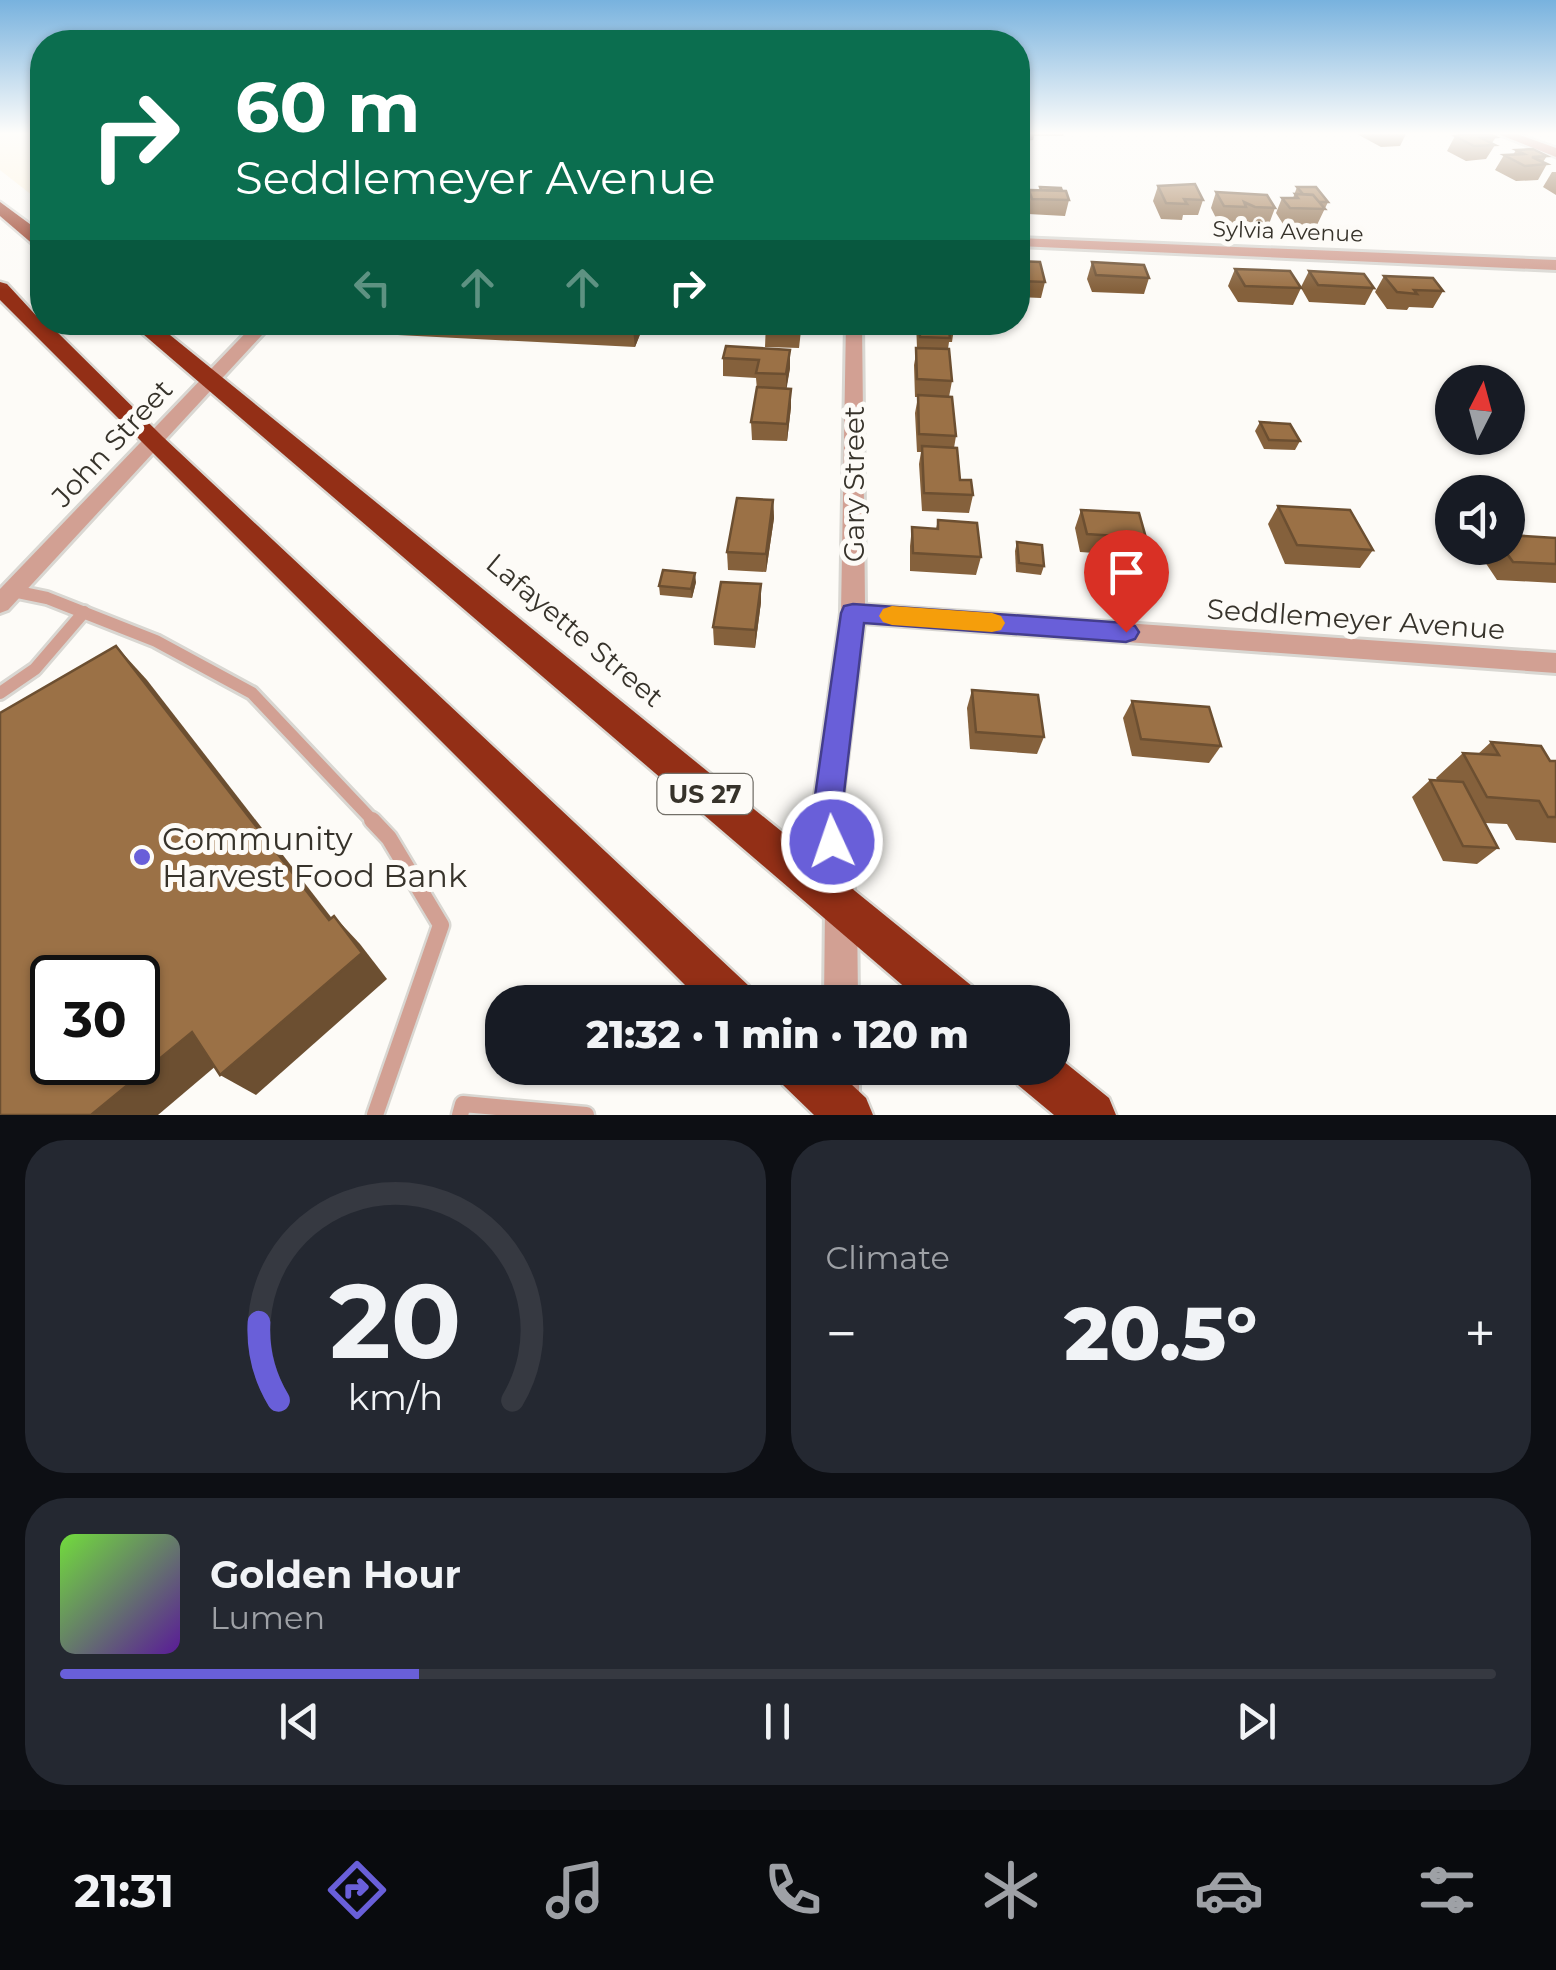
<!DOCTYPE html>
<html lang="en">
<head>
<meta charset="utf-8">
<style>
  :root { --surface:#171b24; --page:#242831; --text:#f1f3f6; --muted:#9ea1a6; --line:#363941; --accent:#695fd9 }
  body { margin:0; font-family:Montserrat,sans-serif; background:var(--page); color:var(--text); height:100vh; display:flex; flex-direction:column; font-size:38px; white-space:nowrap }
  * { box-sizing:border-box; margin:0 }
  p { font-size:32px; color:var(--muted) }
  .icon { flex:none; width:55px; height:55px; fill:none; stroke:currentColor; stroke-width:2; stroke-linecap:round; stroke-linejoin:round }
  .map { position:relative; height:1115px; overflow:hidden }
  .sheet { display:flex; flex-direction:column; gap:25px; padding:25px; background:#0d0f14; flex:1 }
  .sheet>* { flex:none }
  .hud { position:absolute; left:30px; top:30px; width:1000px; height:305px; border-radius:40px; box-shadow:0 2px 8px #0004; background:#0b6e4f; color:#fff; overflow:hidden }
  .needle { width:65px; rotate:6deg }
  .controls { position:absolute; left:1435px; top:365px; display:grid; gap:20px }
  .controls a { display:grid; place-items:center; width:90px; height:90px; border-radius:50%; background:var(--surface); box-shadow:0 2px 8px #0004; font-size:50px }
  .speed { position:absolute; left:30px; top:955px; display:flex; gap:20px; font-size:50px; font-weight:700; text-align:center }
  .speed>* { display:grid; place-content:center; width:130px; height:130px; border-radius:50%; background:var(--surface); box-shadow:0 2px 8px #0004; line-height:1 }
  .speed .limit { border:5px solid #111; border-radius:15px; background:#fff; color:#111 }
  .pin { position:absolute; display:grid; place-items:center; width:85px; height:85px; color:#fff; margin:-102px -42px; border-radius:50% 50% 50% 0; rotate:-45deg; box-shadow:0 0 10px #0007 }
  .pin .icon { rotate:45deg }
  .me { position:absolute; width:110px; margin:-55px; rotate:357deg; stroke-linejoin:round; filter:drop-shadow(0 0 8px #0008) }
  .turn { display:flex; align-items:center; gap:35px; height:210px; padding:0 40px; font-size:45px }
  .turn .icon { width:130px; height:130px; stroke-width:2.5 }
  .turn b { display:block; font-size:70px; line-height:85px }
  .lanes { display:flex; align-items:center; height:95px; padding:0 40px; background:#0003; justify-content:center; gap:50px; direction:ltr }
  .lanes .off { opacity:.35 }
  .big { font-size:75px; font-weight:800; line-height:1.1 }
  .sheet .card { flex:1; display:flex; flex-direction:column; justify-content:center; gap:15px; min-width:0; padding:0 35px; border-radius:40px; background:var(--page) }
  .sheet .dial { align-items:center; gap:0 }
  .dial svg { height:260px; overflow:visible; fill:none; stroke:var(--line); stroke-width:7; stroke-linecap:round; text-anchor:middle }
  .dial text { fill:var(--text); stroke:none }
  .song { display:flex; align-items:center; gap:30px }
  .cover { width:120px; height:120px; border-radius:15px; background:linear-gradient(135deg,hsl(100 70% 55%),hsl(270 70% 35%)) }
  .played { height:10px; border-radius:5px; background:linear-gradient(90deg,var(--accent) 25%,var(--line) 25%) }
  .keys { display:flex; justify-content:space-around; direction:ltr }
  .heat { display:flex; justify-content:space-between; align-items:center; font-size:55px; direction:ltr }
  .sheet .tiles { flex:1; display:grid; gap:25px; grid-template-columns:1fr 1fr }
  .card:last-child { grid-column:span 2 }
  .trip { position:absolute; left:485px; top:985px; width:585px; height:100px; border-radius:40px; background:var(--surface); box-shadow:0 2px 8px #0004; font-weight:800; line-height:100px; text-align:center }
  .tabs { display:flex; height:160px; justify-content:space-around; align-items:center; background:#090b0e; color:var(--muted) }
  .tabs .icon { width:70px; height:70px }
  .tabs .selected { color:var(--accent) }
  .tabs b { font-size:45px; color:var(--text) }
  .map>svg:first-child { display:block }
  .built { fill:#fef3dc }
  .lines { fill:none; stroke-linecap:round; stroke-linejoin:round }
  .lane-far1-casing { stroke:#d9d7d2; stroke-width:18 }
  .lane-casing { stroke:#d9d7d2; stroke-width:21 }
  .street-casing { stroke:#d9d7d2; stroke-width:6 }
  .secondary-casing { stroke:#d9d7d2; stroke-width:5 }
  .highway-casing { stroke:#d9d7d2; stroke-width:5 }
  .lane-far1 { stroke:#d2a093; stroke-width:12 }
  .lane { stroke:#d2a093; stroke-width:16 }
  .street { fill:#d2a093; fill-rule:evenodd }
  .secondary { fill:#b97260; fill-rule:evenodd }
  .highway { fill:#932f16; fill-rule:evenodd }
  .wall { fill:#85613c }
  .shaded-wall { fill:#6c4f31 }
  .building { fill:#9b7146; stroke:#6c4f31; stroke-width:2.5; fill-rule:evenodd }
  .route { fill:#695fd9; stroke:#443e8d; stroke-width:2.5 }
  .slow { fill:#f59e0b }
  .poi-dot { fill:#695fd9; stroke:#fdfbf7; stroke-width:4 }
  .labels { text-anchor:middle; stroke-width:10; stroke-linejoin:round; paint-order:stroke }
  .far-street-label { font-size:22px; fill:#37332b; stroke:#fdfbf7 }
  .shield { fill:#fdfbf7; stroke:#726f68; stroke-width:2.5 }
  .shield-label { font-size:25px; font-weight:bold; fill:#37332b }
  .street-label { font-size:28px; fill:#37332b; stroke:#fdfbf7 }
  .near-poi-label { font-size:32px; fill:#37332b; stroke:#fdfbf7; text-anchor:start }
</style>
</head>
<body>
<div class="map">
<svg width="1556" height="1115" viewBox="0 0 1556 1115">
  <rect width="100%" height="100%" fill="#fdfbf7"/>
  <!-- built -->
  <path class="built" d="M0,134h42v69l-42,-33z"/>
  <g class="lines">
    <defs>
      <g id="lane-far1">
        <path d="M13,591l34,7 109,43 96,52 122,129"/>
        <path d="M0,693l35,-24 49,-57"/>
      </g>
      <g id="lane">
        <path d="M372,820l17,18 52,87 -66,190"/>
        <path d="M460,1115l3,-11 123,11"/>
      </g>
      <g id="street">
        <path d="M1018,238l538,22v10l-538,-24z"/>
        <path d="M256,322h18l-266,288 -8,3v-24z"/>
        <path d="M846,322h16l3,283 691,48v20l-692,-50 -23,187 16,98 1,94h-34l1,-94 -12,-98 28,-197z"/>
        <rect x="823" y="1068" width="36" height="47"/>
      </g>
      <path id="secondary" d="M1498,134h19l39,14v9z"/>
      <g id="highway">
        <path d="M0,202l42,31v15l-7,-2 -35,-30z"/>
        <path d="M0,282l7,2 35,38h5l116,115 586,549 6,16h-53l-702,-702z"/>
        <path d="M129,322h25l818,664 6,16h-56z"/>
        <path d="M1052,1052l57,46 7,17h-62l-36,-30 -6,-17h40z"/>
        <path d="M776,1068h58l32,30 7,17h-59l-31,-30z"/>
      </g>
    </defs>
    <!-- lane-far1 casing -->
    <use href="#lane-far1" class="lane-far1-casing"/>
    <!-- lane casing -->
    <use href="#lane" class="lane-casing"/>
    <!-- street casing -->
    <use href="#street" class="street-casing"/>
    <!-- secondary casing -->
    <use href="#secondary" class="secondary-casing"/>
    <!-- highway casing -->
    <use href="#highway" class="highway-casing"/>
    <!-- lane-far1 -->
    <use href="#lane-far1" class="lane-far1"/>
    <!-- lane -->
    <use href="#lane" class="lane"/>
    <!-- street -->
    <use href="#street" class="street"/>
    <!-- secondary -->
    <use href="#secondary" class="secondary"/>
    <!-- highway -->
    <use href="#highway" class="highway"/>
  </g>
  <!-- wall -->
  <g class="wall">
    <path d="M1018,134h46l-1,2h-29l-1,4 -15,1z"/>
    <path d="M1357,134h49l-6,12 -19,1z"/>
    <path d="M1455,136l41,1 -4,6 3,2 -9,14 -20,2 -19,-10z"/>
    <path d="M1516,150l31,6 -4,6 4,2 -9,16 -22,1 -21,-11 9,-15h9z"/>
    <path d="M1552,172h4v23l-13,-8z"/>
    <path d="M1158,186l45,14 -5,15h-15l-1,5 -21,-1 -8,-18z"/>
    <path d="M1040,187l29,13 -4,16 -37,-2 -2,-9 3,-15h11z"/>
    <path d="M1297,187l31,15 -11,23 -34,-1 -7,-11 6,-15h11z"/>
    <path d="M1216,192l59,16 -6,16 -21,-2 -7,-2 -1,3 -22,-1 -7,-14z"/>
    <path d="M1018,261l27,21 -4,16 -23,-1z"/>
    <path d="M1092,262l57,16 -5,16 -52,-2 -5,-13z"/>
    <path d="M1235,269l66,18 8,-16 65,17 -9,17 -56,-3 -8,-14 -8,17 -55,-3 -10,-16z"/>
    <path d="M1384,276l59,15 -10,17 -24,-1 -2,3 -20,-1 -12,-17z"/>
    <path d="M335,322h310l-10,25 -296,-15z"/>
    <path d="M718,322h26l-1,5 -24,-1z"/>
    <path d="M766,322h36l-3,26 -34,-1z"/>
    <path d="M916,322h39l-3,20h-3l-1,7 4,32 -3,16 7,39 -2,12 6,32 13,15 -4,18 -47,-2 -3,-47 2,-12h-4l-2,-39 3,-16h-3l-1,-32 3,-17z"/>
    <path d="M790,350v18l-4,21 5,18 -4,34 -35,-1 -1,-18 6,-32 -1,-12 -33,-2v-18z"/>
    <path d="M1260,422l40,19 -5,9 -31,-1 -9,-18z"/>
    <path d="M773,500l1,18 -8,54 -38,-2 -1,-18z"/>
    <path d="M1278,506l95,44 -13,18 -75,-4 -17,-40z"/>
    <path d="M1081,510l65,28 -8,18 -58,-4 -5,-24z"/>
    <path d="M938,520l43,37 -5,18 -66,-4v-25l2,-19 24,2z"/>
    <path d="M1556,538v45l-59,-3 -18,-27 4,-5h25z"/>
    <path d="M1017,542l27,24 -3,9 -25,-3 -1,-21z"/>
    <path d="M696,582l-4,16 -32,-3 -1,-9z"/>
    <path d="M761,584v18l-6,46 -41,-3 -1,-18z"/>
    <path d="M972,690l72,47 -7,17 -67,-5 -3,-41z"/>
    <path d="M1132,701l89,45 -12,17 -77,-7 -9,-38z"/>
    <path d="M1491,742l59,19h6v82l-40,-3 -9,-16 -22,-1 13,25 -21,16 -34,-3 -31,-64 18,-17 8,1 -2,-3 27,-25 15,1z"/>
  </g>
  <!-- shaded-wall -->
  <g class="shaded-wall">
    <path d="M1018,134h16l-1,6 -15,1z"/>
    <path d="M632,322h13l-10,25z"/>
    <path d="M790,350v18l-4,24v-18z"/>
    <path d="M791,389v18l-4,34v-17z"/>
    <path d="M773,500l1,18 -8,54v-18z"/>
    <path d="M695,573l1,9 -4,16 -1,-9z"/>
    <path d="M761,584v18l-6,46v-18z"/>
    <path d="M116,646l31,34 208,268 -26,-28z"/>
    <path d="M334,916l26,28 27,35 -131,116 -36,-20z"/>
    <path d="M192,1032l38,22 -72,61h-67z"/>
  </g>
  <!-- building -->
  <g class="building">
    <path d="M1465,134h25l6,3 -15,1 14,7 -21,1 -19,-10z"/>
    <path d="M1533,149l14,7 -15,1 15,7 -22,2 -21,-11 20,-1 -8,-4z"/>
    <path d="M1195,184l8,16 -19,-1 3,5 -21,-1 -8,-17z"/>
    <path d="M1040,187l21,1 1,3 -21,-1z"/>
    <path d="M1297,187h19l12,15h-10l-5,-7 -10,-1z"/>
    <path d="M1029,190l37,1 3,9 -37,-1z"/>
    <path d="M1216,192l51,3 8,13 -20,-1 -11,-5 2,5 -22,-1z"/>
    <path d="M1295,194l18,1 12,14 -35,-1 -8,-10h16z"/>
    <path d="M1018,261l22,1 5,20 -25,-1z"/>
    <path d="M1092,262l52,3 5,13 -53,-3z"/>
    <path d="M1235,269l55,2 11,17 -56,-2z"/>
    <path d="M1309,271l55,3 10,14 -56,-3z"/>
    <path d="M1384,276l49,2 10,13 -29,-1 3,4 -20,-2z"/>
    <path d="M766,322h34l-1,9 -34,-1z"/>
    <path d="M919,322h36v2h-7l2,14 -30,-1z"/>
    <path d="M726,346l64,4 -4,24 -30,-1 3,-13 -36,-2z"/>
    <path d="M916,348l33,1 3,32 -35,-2z"/>
    <path d="M757,387l34,2 -4,35 -36,-2z"/>
    <path d="M918,395l34,2 4,39 -37,-2z"/>
    <path d="M1260,422l30,2 10,17 -31,-1z"/>
    <path d="M922,446l35,2 3,32h11l2,15 -49,-2z"/>
    <path d="M737,498l36,2 -7,54 -39,-2z"/>
    <path d="M1278,506l72,4 23,40 -76,-5z"/>
    <path d="M1081,510l58,3 7,25 -59,-4z"/>
    <path d="M938,520l39,3 4,34 -68,-4 -1,-26 26,2z"/>
    <path d="M1508,535l48,3v26l-43,-2 -10,-14h5z"/>
    <path d="M1017,542l25,3 2,21 -25,-3z"/>
    <path d="M663,570l32,3 -4,16 -32,-3z"/>
    <path d="M721,582l40,2 -6,46 -42,-3z"/>
    <path d="M116,646l213,274 5,-4 28,37 -142,122 -28,-43 -101,83h-91v-402zM52,978h86v84h-86z"/>
    <path d="M972,690l66,5 6,42 -68,-5z"/>
    <path d="M1132,701l77,6 12,39 -80,-7z"/>
    <path d="M1491,742l50,4 9,15h6v56h-8l-9,-16 -52,-4 -24,-44 36,2z"/>
    <path d="M1430,780l33,2 35,66 -35,-2z"/>
  </g>
  <!-- sky -->
  <linearGradient id="sky" x2="0" y2="1"><stop stop-color="#78b2de"/><stop offset="0.46" stop-color="#fefdfb"/><stop offset="1" stop-color="#fefdfb" stop-opacity="0"/></linearGradient>
  <rect width="1556" height="290" fill="url(#sky)"/>
  <!-- route -->
  <path class="route" d="M853,604l273,19 9,3 4,6 -4,7 -9,3 -262,-19 -22,187 5,32 -5,11 -10,4 -11,-4 -8,-43 28,-197 3,-7z"/>
  <!-- slow -->
  <path class="slow" d="M892,606l100,7 9,3 4,7 -4,7 -9,2 -100,-7 -9,-3 -4,-6 4,-7z"/>
  <!-- markers -->
  <circle class="poi-dot" cx="142" cy="857" r="10"/>
  <g class="labels">
    <!-- far-street labels -->
    <g class="far-street-label">
      <text transform="translate(1288 231) rotate(2)" y="8">Sylvia Avenue</text>
    </g>
    <!-- shield labels -->
    <rect class="shield" x="657.5" y="774" width="95" height="40" rx="8"/>
    <g class="shield-label">
      <text x="705" y="803">US 27</text>
    </g>
    <!-- street labels -->
    <g class="street-label">
      <text transform="translate(112 443) rotate(-47)" y="10">John Street</text>
      <text transform="translate(854 484) rotate(-90)" y="10">Gary Street</text>
      <text transform="translate(1356 619) rotate(4)" y="10">Seddlemeyer Avenue</text>
      <text transform="translate(575 630) rotate(40)" y="10">Lafayette Street</text>
    </g>
    <!-- near-poi labels -->
    <g class="near-poi-label">
      <text x="162" y="850">Community<tspan x="162" dy="37">Harvest Food Bank</tspan></text>
    </g>
  </g>
</svg>
<div class="controls">
<a><svg class="needle" viewBox="-14 -14 28 28"><path d="M0-13l5 13h-10z" fill="#e53935"/><path d="M0 13l5-13h-10z" fill="#9ea1a6"/></svg></a>
<a><svg class="icon" aria-label="sound" viewBox="0 0 24 24"><path d="M4 9h4l5-4v14l-5-4H4zM17 9q2 3 0 6"/></svg></a>
</div>
<div class="speed"><div class="limit">30</div></div>
<div class="pin" style="left:1126px;top:632px;background:#d93025"><svg class="icon" aria-label="arrive" viewBox="0 0 24 24"><path d="M6 21V4h12l-3 4 3 4H6"/></svg></div>
<svg class="me" style="left:832px;top:842px" viewBox="-20 -20 40 40"><circle r="17" fill="#695fd9" stroke="#fff" stroke-width="3"/><path d="M0-11L8 9 0 5-8 9z" fill="#fff"/></svg>
<div class="trip">21:32 · 1 min · 120 m</div>
<div class="hud">
<div class="turn"><svg class="icon" aria-label="right" viewBox="0 0 24 24"><path d="M7 20v-9h11M14 6l5 5-5 5"/></svg><div><b>60 m</b>Seddlemeyer Avenue</div></div>
<div class="lanes"><svg class="icon off" aria-label="left" viewBox="0 0 24 24"><path d="M17 20v-9H6M10 6l-5 5 5 5"/></svg><svg class="icon off" aria-label="ahead" viewBox="0 0 24 24"><path d="M12 20V5M6 11l6-6 6 6"/></svg><svg class="icon off" aria-label="ahead" viewBox="0 0 24 24"><path d="M12 20V5M6 11l6-6 6 6"/></svg><svg class="icon" aria-label="right" viewBox="0 0 24 24"><path d="M7 20v-9h11M14 6l5 5-5 5"/></svg></div>
</div>
</div>
<section class="sheet">
<div class="tiles">
<div class="card dial"><svg viewBox="0 0 100 80">
<path d="M14 69A42 42 0 1 1 86 69"/>
<path d="M14 69A42 42 0 0 1 8 45" stroke="#695fd9"/>
<text x="50" y="56" font-size="32" font-weight="700">20</text>
<text x="50" y="72" font-size="11">km/h</text>
</svg></div>
<div class="card"><p>Climate</p>
<div class="heat"><a>−</a><b class="big">20.5°</b><a>+</a></div>
</div>
<div class="card">
<div class="song"><i class="cover"></i><div><b>Golden Hour</b><p>Lumen</p></div></div>
<div class="played"></div>
<div class="keys"><svg class="icon" aria-label="previous" viewBox="0 0 24 24"><path d="M18 5L8 12l10 7zM5 5v14"/></svg><svg class="icon" aria-label="pause" viewBox="0 0 24 24"><path d="M8 5v14M16 5v14"/></svg><svg class="icon" aria-label="next" viewBox="0 0 24 24"><path d="M6 5l10 7-10 7zM19 5v14"/></svg></div>
</div>
</div>
</section>
<nav class="tabs">
<b>21:31</b>
<svg class="icon selected" aria-label="directions" viewBox="0 0 24 24"><path d="M12 3l9 9-9 9-9-9zM9 14v-3h6M13 9l2 2-2 2"/></svg>
<svg class="icon" aria-label="music" viewBox="0 0 24 24"><path d="M9 18V5l10-2v13"/><circle cx="6" cy="18" r="3"/><circle cx="16" cy="16" r="3"/></svg>
<svg class="icon" aria-label="phone" viewBox="0 0 24 24"><path d="M5 4h4l2 5-3 2q2 4 5 5l2-3 5 2v4C11 20 4 13 5 4z"/></svg>
<svg class="icon" aria-label="climate" viewBox="0 0 24 24"><path d="M12 3v18M4 7l16 10M4 17L20 7"/></svg>
<svg class="icon" aria-label="car" viewBox="0 0 24 24"><path d="M5 17H2v-5l4-1 3-4h7l3 4 3 1v5h-3M9 17h6M6 11h13"/><circle cx="7" cy="17" r="2"/><circle cx="17" cy="17" r="2"/></svg>
<svg class="icon" aria-label="filters" viewBox="0 0 24 24"><path d="M4 7h16M4 17h16"/><circle cx="9" cy="7" r="2"/><circle cx="15" cy="17" r="2"/></svg>
</nav>
</body>
</html>
